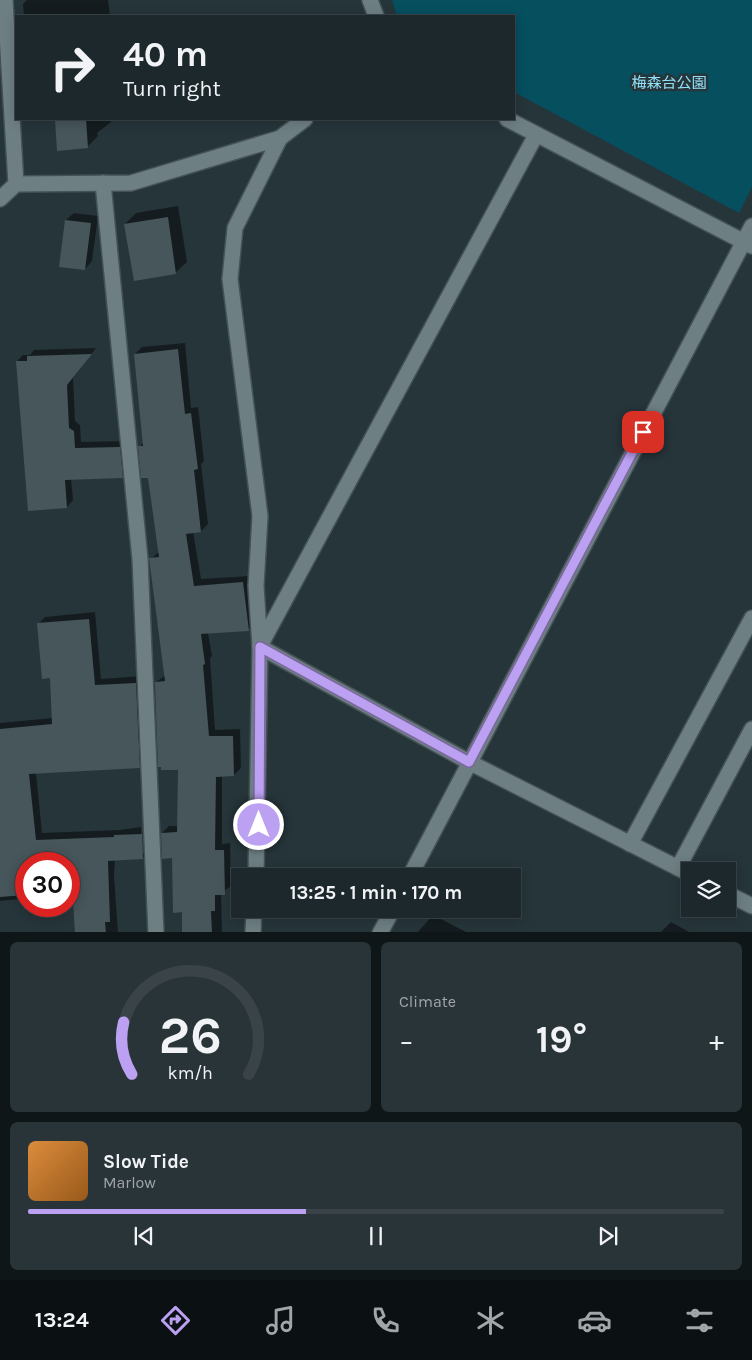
<!DOCTYPE html>
<html lang="en">
<head>
<meta charset="utf-8">
<style>
  :root { --surface:#1c282c; --page:#293438; --text:#f1f3f6; --muted:#a0a6a9; --line:#3a4448; --accent:#bca0f2 }
  body { margin:0; font-family:Karla,"Noto Sans JP",sans-serif; background:var(--page); color:var(--text); height:100vh; display:flex; flex-direction:column; font-size:19px; white-space:nowrap }
  * { box-sizing:border-box; margin:0 }
  p { font-size:16px; color:var(--muted) }
  .icon { flex:none; width:28px; height:28px; fill:none; stroke:currentColor; stroke-width:2; stroke-linecap:round; stroke-linejoin:round }
  .map { position:relative; height:932px; overflow:hidden }
  .sheet { display:flex; flex-direction:column; gap:10px; padding:10px; background:#0f1618; flex:1 }
  .sheet>* { flex:none }
  .guide { position:absolute; left:15px; top:15px; width:500px; height:105px; border-radius:0px; box-shadow:0 2px 12px #0003,0 0 0 1px var(--line); background:#1c282c; color:var(--text); overflow:hidden }
  .buttons { position:absolute; left:681px; top:862px; display:grid; gap:10px }
  .buttons a { display:grid; place-items:center; width:55px; height:55px; border-radius:0px; background:var(--surface); box-shadow:0 2px 12px #0003,0 0 0 1px var(--line); font-size:25px }
  .speed { position:absolute; left:15px; top:852px; display:flex; gap:10px; font-size:25px; font-weight:700; text-align:center }
  .speed>* { display:grid; place-content:center; width:65px; height:65px; border-radius:50%; background:var(--surface); box-shadow:0 2px 12px #0003,0 0 0 1px var(--line); line-height:1 }
  .speed .limit { border:8px solid #d22; background:#fff; color:#111 }
  .pin { position:absolute; display:grid; place-items:center; width:42px; height:42px; color:#fff; margin:-21px; border-radius:10px; box-shadow:0 2px 8px #0006 }
  .me { position:absolute; width:55px; margin:-28px; rotate:0deg; stroke-linejoin:round; filter:drop-shadow(0 0 4px #0008) }
  .turn { display:flex; align-items:center; gap:18px; height:105px; padding:0 25px; font-size:22px }
  .turn .icon { width:65px; height:65px; stroke-width:2.5 }
  .turn b { display:block; font-size:35px; line-height:42px }
  .big { font-size:38px; font-weight:700; line-height:1.1 }
  .sheet .widget { flex:1; display:flex; flex-direction:column; justify-content:center; gap:8px; min-width:0; padding:0 18px; border-radius:8px; background:var(--page) }
  .sheet .dial { align-items:center; gap:0 }
  .dial svg { height:130px; overflow:visible; fill:none; stroke:var(--line); stroke-width:7; stroke-linecap:round; text-anchor:middle }
  .dial text { fill:var(--text); stroke:none }
  .song { display:flex; align-items:center; gap:15px }
  .cover { width:60px; height:60px; border-radius:8px; background:linear-gradient(135deg,hsl(30 70% 55%),hsl(30 70% 35%)) }
  .played { height:5px; border-radius:2px; background:linear-gradient(90deg,var(--accent) 40%,var(--line) 40%) }
  .keys { display:flex; justify-content:space-around; direction:ltr }
  .heat { display:flex; justify-content:space-between; align-items:center; font-size:28px; direction:ltr }
  .sheet .tiles { flex:1; display:grid; gap:10px; grid-template-columns:1fr 1fr }
  .widget:last-child { grid-column:span 2 }
  .trip { position:absolute; left:231px; top:868px; width:290px; height:50px; border-radius:0px; background:var(--surface); box-shadow:0 2px 12px #0003,0 0 0 1px var(--line); font-weight:700; line-height:50px; text-align:center }
  .tabs { display:flex; height:80px; justify-content:space-around; align-items:center; background:#0b1012; color:var(--muted) }
  .tabs .icon { width:35px; height:35px }
  .tabs .active { color:var(--accent) }
  .tabs b { font-size:22px; color:var(--text) }
  .map>svg:first-child { display:block }
  .green { fill:#054f5f }
  .shadow { fill:#0007 }
  .building { fill:#46565b }
  .lines { fill:none; stroke-linecap:round; stroke-linejoin:round }
  .minor-casing { stroke:#445155; stroke-width:18 }
  .minor { stroke:#6e7f84; stroke-width:15 }
  .route-casing { stroke:#7a689d; stroke-width:12 }
  .route { stroke:#bca0f2; stroke-width:9 }
  .labels { text-anchor:middle; stroke-width:5; stroke-linejoin:round; paint-order:stroke }
  .park-label { font-size:15px; fill:#93e1f8; stroke:#26353a }
</style>
</head>
<body>
<div class="map">
<svg width="752" height="933" viewBox="0 0 752 933">
  <rect width="100%" height="100%" fill="#26353a"/>
  <!-- green -->
  <path class="green" d="M392,0h360v187l-13,26 -225,-121v-76h-117z"/>
  <!-- shadow -->
  <g class="shadow">
    <path d="M27,0h81l2,16h-86l-1,-12z"/>
    <path d="M56,119h55v3l-14,11 1,3 -11,11 -28,2z"/>
    <path d="M178,206l9,56 -11,10 -41,7 -10,-55 11,-11z"/>
    <path d="M74,213l24,3 -6,45 -7,8 -19,-49z"/>
    <path d="M185,343l6,65 7,-1 6,54 -3,3 7,60 -7,7 -8,1 8,47 49,-3 5,47 -7,7 -40,3 4,23 -2,2 5,72 25,-1 1,39 -7,7h-12v69l8,-1 1,43 -10,7 1,40h-38l-1,-22 -10,-54 -11,-24 7,-7h9l2,-58 -24,-86 10,-7 -15,-116 9,-8 -10,-74 -10,-30 4,-5 -9,-88 7,-7z"/>
    <path d="M96,348l-23,30 2,43 5,4 1,17 45,-1 3,30 -7,6 -51,1 2,22 -6,7 -50,-146 6,-6h7l4,-5z"/>
    <path d="M95,612l6,67 41,-3 4,84 -7,7 -103,6 6,60 78,-3 21,-3 1,26h2l-1,-26h6l1,24 -7,7 -28,1 -1,17 4,57h-42l-3,-43h-4v-26h-43v30l-7,5 -19,2v-178l53,-5 -2,-41 -13,-53 7,-7z"/>
    <path d="M433,915l35,18h-51z"/>
    <path d="M671,922l20,11h-31z"/>
  </g>
  <!-- building -->
  <g class="building">
    <path d="M55,119h31l2,29 -31,3z"/>
    <path d="M168,217l8,57 -42,7 -10,-57z"/>
    <path d="M65,220l26,3 -6,47 -26,-3z"/>
    <path d="M178,349l7,65 6,-1 7,56 -4,1 7,62 -15,2 8,52 49,-4 6,49 -48,3 4,30 -2,1 6,71h24l1,40 -18,1 -1,73h9l1,45h-10v16h-4l1,22h-30v-21l-9,1 -1,-55 -10,1 -1,-26 16,-1 1,-62h-17v-3h-3l-3,-85 10,-1 -16,-123 10,-1 -11,-79h-7l-3,-32h5l-9,-92z"/>
    <path d="M92,354l-25,31 2,43 5,3 1,17 45,-1 3,31 -58,2 2,28 -39,3 -12,-150h11v-5z"/>
    <path d="M89,619l6,66 41,-2 4,85 -111,6 7,66 78,-3v-2l28,-1 1,25 -35,2 2,61h-5l1,11h-31l-3,-49h-3v-20h-43v31l-26,2v-168l52,-5 -2,-46 -8,1 -5,-56z"/>
  </g>
  <g class="lines">
    <defs>
      <g id="minor">
        <path d="M5,0l11,184"/>
        <path d="M370,0l6,16"/>
        <path d="M507,119l245,127"/>
        <path d="M103,183l37,376 16,374"/>
        <path d="M0,199l16,-15 115,-1 149,-45 25,-19"/>
        <path d="M260,646l276,-511"/>
        <path d="M260,647l209,115 221,112"/>
        <path d="M630,844l122,-226"/>
        <path d="M678,868l74,-139"/>
        <path d="M256,876l4,-229 -4,-61 4,-70 -30,-237 5,-51 45,-90"/>
        <path d="M410,876l342,-650"/>
        <path d="M728,894l24,12"/>
        <path d="M253,933l1,-24"/>
        <path d="M380,933l13,-24"/>
      </g>
    </defs>
    <!-- minor casing -->
    <use href="#minor" class="minor-casing"/>
    <!-- minor -->
    <use href="#minor" class="minor"/>
  </g>
  <g class="lines">
    <defs>
      <path id="route" d="M259,825l1,-178 209,115 174,-330"/>
    </defs>
    <!-- route casing -->
    <use href="#route" class="route-casing"/>
    <!-- route -->
    <use href="#route" class="route"/>
  </g>
  <g class="labels">
    <!-- park labels -->
    <g class="park-label">
      <text x="669" y="88">梅森台公園</text>
    </g>
  </g>
</svg>
<div class="buttons">
<a><svg class="icon" aria-label="layers" viewBox="0 0 24 24"><path d="M12 4l9 5-9 5-9-5zM3 14l9 5 9-5"/></svg></a>
</div>
<div class="speed"><div class="limit">30</div></div>
<div class="pin" style="left:643px;top:432px;background:#d93025"><svg class="icon" aria-label="arrive" viewBox="0 0 24 24"><path d="M6 21V4h12l-3 4 3 4H6"/></svg></div>
<svg class="me" style="left:259px;top:825px" viewBox="-20 -20 40 40"><circle r="17" fill="#bca0f2" stroke="#fff" stroke-width="3"/><path d="M0-11L8 9 0 5-8 9z" fill="#fff"/></svg>
<div class="trip">13:25 · 1 min · 170 m</div>
<div class="guide">
<div class="turn"><svg class="icon" aria-label="right" viewBox="0 0 24 24"><path d="M7 20v-9h11M14 6l5 5-5 5"/></svg><div><b>40 m</b>Turn right</div></div>
</div>
</div>
<section class="sheet">
<div class="tiles">
<div class="widget dial"><svg viewBox="0 0 100 80">
<path d="M14 69A42 42 0 1 1 86 69"/>
<path d="M14 69A42 42 0 0 1 9 37" stroke="#bca0f2"/>
<text x="50" y="56" font-size="32" font-weight="700">26</text>
<text x="50" y="72" font-size="11">km/h</text>
</svg></div>
<div class="widget"><p>Climate</p>
<div class="heat"><a>−</a><b class="big">19°</b><a>+</a></div>
</div>
<div class="widget">
<div class="song"><i class="cover"></i><div><b>Slow Tide</b><p>Marlow</p></div></div>
<div class="played"></div>
<div class="keys"><svg class="icon" aria-label="previous" viewBox="0 0 24 24"><path d="M18 5L8 12l10 7zM5 5v14"/></svg><svg class="icon" aria-label="pause" viewBox="0 0 24 24"><path d="M8 5v14M16 5v14"/></svg><svg class="icon" aria-label="next" viewBox="0 0 24 24"><path d="M6 5l10 7-10 7zM19 5v14"/></svg></div>
</div>
</div>
</section>
<nav class="tabs">
<b>13:24</b>
<svg class="icon active" aria-label="directions" viewBox="0 0 24 24"><path d="M12 3l9 9-9 9-9-9zM9 14v-3h6M13 9l2 2-2 2"/></svg>
<svg class="icon" aria-label="music" viewBox="0 0 24 24"><path d="M9 18V5l10-2v13"/><circle cx="6" cy="18" r="3"/><circle cx="16" cy="16" r="3"/></svg>
<svg class="icon" aria-label="phone" viewBox="0 0 24 24"><path d="M5 4h4l2 5-3 2q2 4 5 5l2-3 5 2v4C11 20 4 13 5 4z"/></svg>
<svg class="icon" aria-label="climate" viewBox="0 0 24 24"><path d="M12 3v18M4 7l16 10M4 17L20 7"/></svg>
<svg class="icon" aria-label="car" viewBox="0 0 24 24"><path d="M5 17H2v-5l4-1 3-4h7l3 4 3 1v5h-3M9 17h6M6 11h13"/><circle cx="7" cy="17" r="2"/><circle cx="17" cy="17" r="2"/></svg>
<svg class="icon" aria-label="filters" viewBox="0 0 24 24"><path d="M4 7h16M4 17h16"/><circle cx="9" cy="7" r="2"/><circle cx="15" cy="17" r="2"/></svg>
</nav>
</body>
</html>
